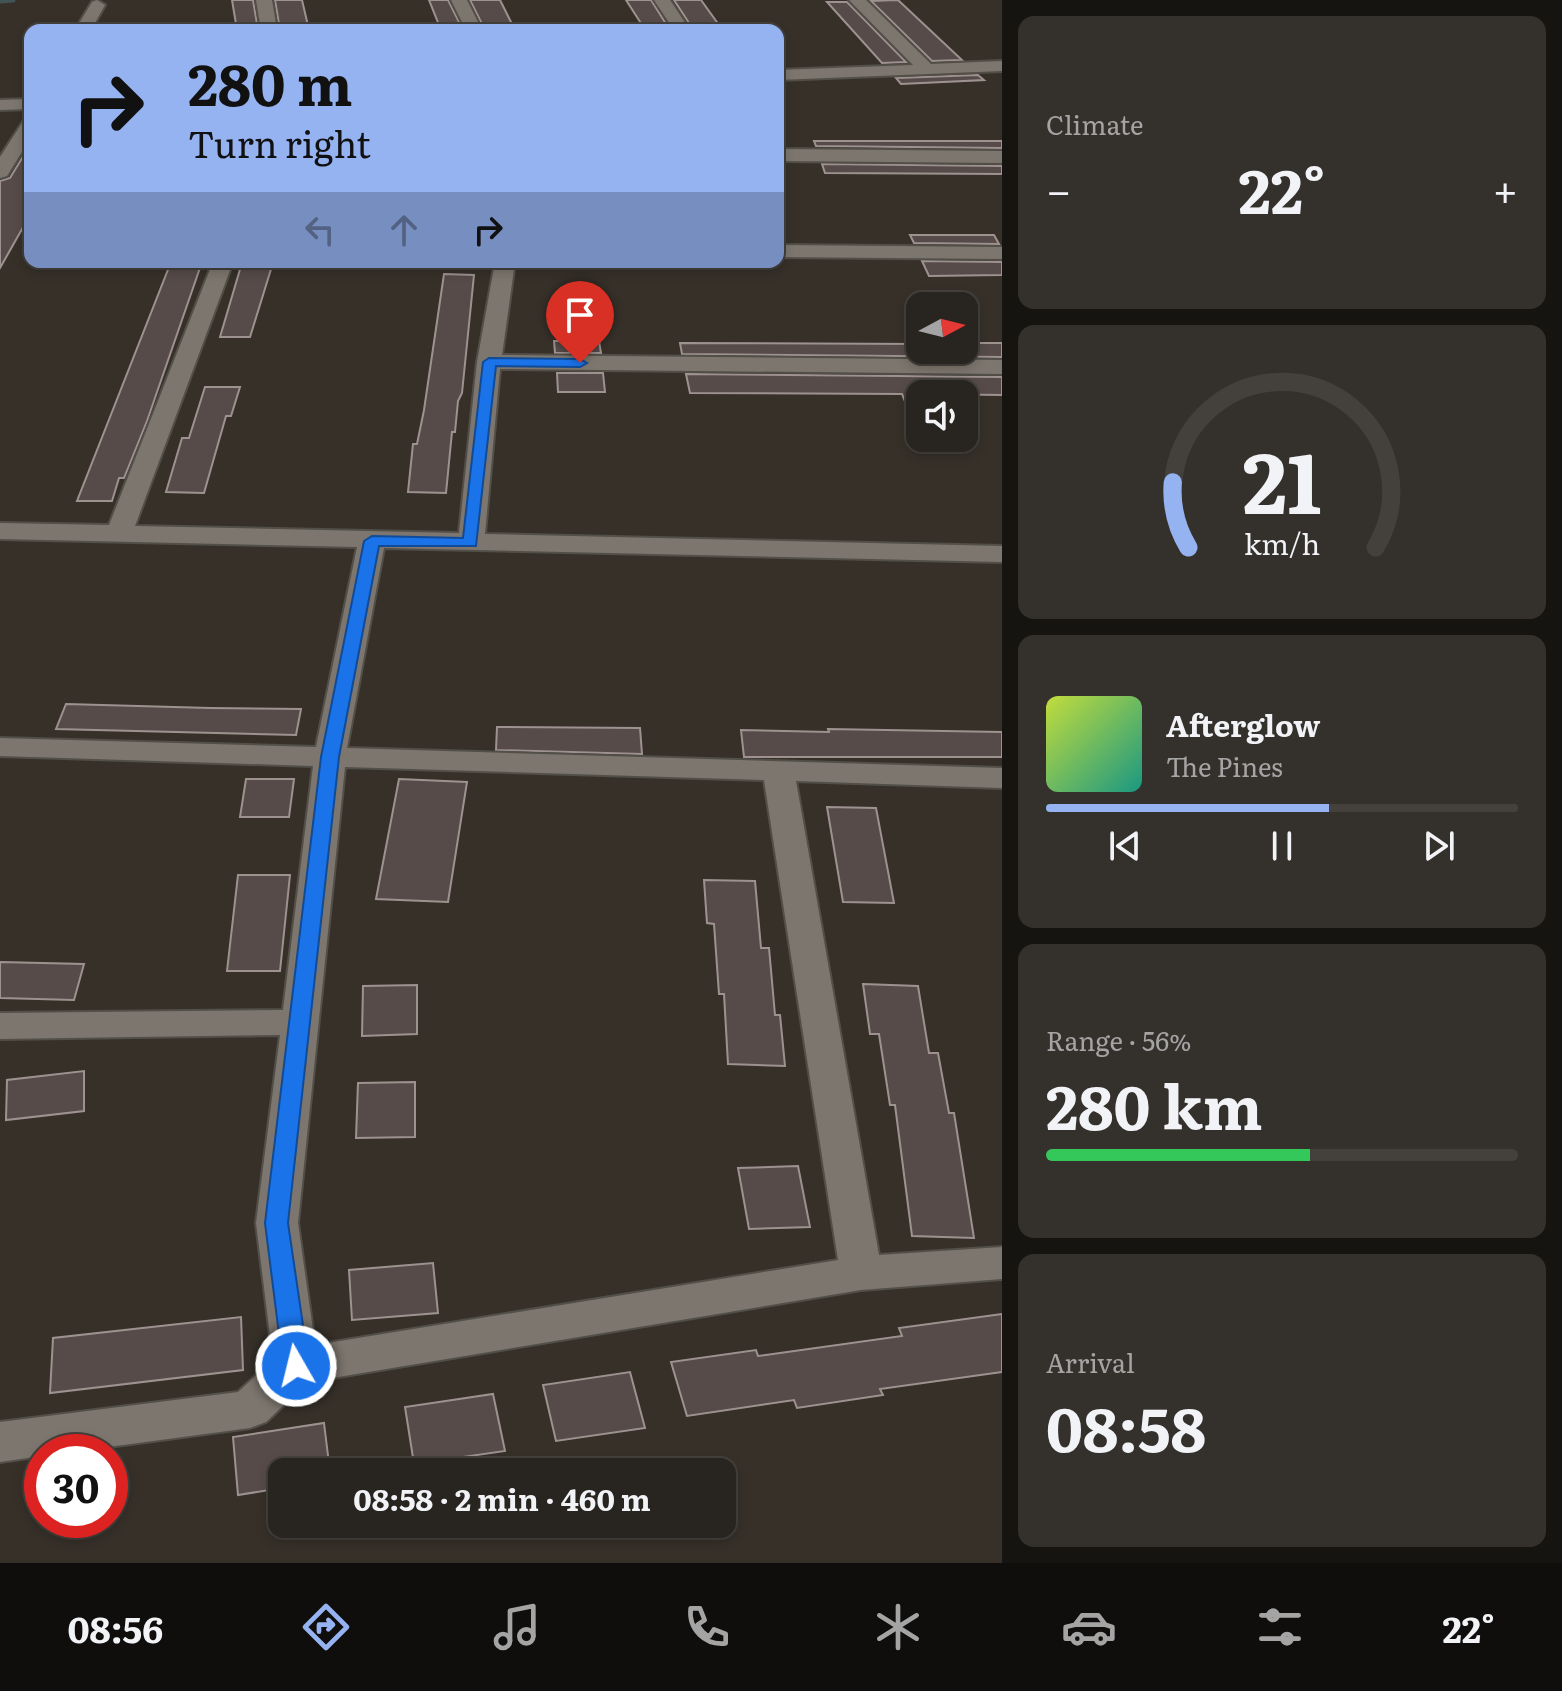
<!DOCTYPE html>
<html lang="en">
<head>
<meta charset="utf-8">
<style>
  :root { --surface:#28241f; --page:#34302c; --text:#f1f3f6; --muted:#a5a4a4; --line:#44413d; --accent:#95b2f1 }
  body { margin:0; font-family:Literata,serif; background:var(--page); color:var(--text); height:100vh; display:flex; flex-direction:column; font-size:30px; white-space:nowrap }
  * { box-sizing:border-box; margin:0 }
  p { font-size:26px; color:var(--muted) }
  .icon { flex:none; width:44px; height:44px; fill:none; stroke:currentColor; stroke-width:2; stroke-linecap:round; stroke-linejoin:round }
  .map { position:relative; flex:1; overflow:hidden }
  .details { display:flex; flex-direction:column; gap:16px; padding:16px; background:#161411; width:560px }
  .details>* { flex:none }
  .banner { position:absolute; left:24px; top:24px; width:760px; height:244px; border-radius:16px; box-shadow:0 4px 12px #0003,0 0 0 2px var(--line); background:#95b2f1; color:#111; overflow:hidden }
  .needle { width:52px; rotate:83deg }
  .fabs { position:absolute; left:906px; top:292px; display:grid; gap:16px }
  .fabs a { display:grid; place-items:center; width:72px; height:72px; border-radius:16px; background:var(--surface); box-shadow:0 4px 12px #0003,0 0 0 2px var(--line); font-size:40px }
  .speed { position:absolute; left:24px; top:1434px; display:flex; gap:16px; font-size:40px; font-weight:700; text-align:center }
  .speed>* { display:grid; place-content:center; width:104px; height:104px; border-radius:50%; background:var(--surface); box-shadow:0 4px 12px #0003,0 0 0 2px var(--line); line-height:1 }
  .speed .limit { border:12px solid #d22; background:#fff; color:#111 }
  .pin { position:absolute; display:grid; place-items:center; width:68px; height:68px; color:#fff; margin:-82px -34px; border-radius:50% 50% 50% 0; rotate:-45deg; box-shadow:0 0 8px #0007 }
  .pin .icon { rotate:45deg }
  .me { position:absolute; width:88px; margin:-44px; rotate:352deg; stroke-linejoin:round; filter:drop-shadow(0 0 6px #0008) }
  .turn { display:flex; align-items:center; gap:28px; height:168px; padding:0 32px; font-size:36px }
  .turn .icon { width:104px; height:104px; stroke-width:2.5 }
  .turn b { display:block; font-size:56px; line-height:68px }
  .lanes { display:flex; align-items:center; height:76px; padding:0 32px; background:#0003; justify-content:center; gap:40px; direction:ltr }
  .lanes .off { opacity:.35 }
  .big { font-size:60px; font-weight:700; line-height:1.1 }
  .details .card { flex:1; display:flex; flex-direction:column; justify-content:center; gap:12px; min-width:0; padding:0 28px; border-radius:16px; background:var(--page) }
  .details .dial { align-items:center; gap:0 }
  .dial svg { height:208px; overflow:visible; fill:none; stroke:var(--line); stroke-width:7; stroke-linecap:round; text-anchor:middle }
  .dial text { fill:var(--text); stroke:none }
  .song { display:flex; align-items:center; gap:24px }
  .cover { width:96px; height:96px; border-radius:12px; background:linear-gradient(135deg,hsl(70 70% 55%),hsl(170 70% 35%)) }
  .played { height:8px; border-radius:4px; background:linear-gradient(90deg,var(--accent) 60%,var(--line) 60%) }
  .keys { display:flex; justify-content:space-around; direction:ltr }
  .heat { display:flex; justify-content:space-between; align-items:center; font-size:44px; direction:ltr }
  .charge { height:12px; border-radius:6px; background:linear-gradient(90deg,#34c759 56%,var(--line) 0) }
  .trip { position:absolute; left:268px; top:1458px; width:468px; height:80px; border-radius:16px; background:var(--surface); box-shadow:0 4px 12px #0003,0 0 0 2px var(--line); font-weight:700; line-height:80px; text-align:center }
  .dock { display:flex; height:128px; justify-content:space-around; align-items:center; background:#100e0c; color:var(--muted) }
  .dock .icon { width:56px; height:56px }
  .dock .active { color:var(--accent) }
  .dock b { font-size:36px; color:var(--text) }
  main { display:flex; flex:1; min-height:0 }
  .map>svg:first-child { display:block }
  .lines { fill:none; stroke-linecap:round; stroke-linejoin:round }
  .stream { stroke:#435456; stroke-width:5 }
  .building { fill:#564b49; stroke:#9e9290; stroke-width:2 }
  .minor-casing { stroke:#524e48; stroke-width:4 }
  .minor { fill:#7d766e; fill-rule:evenodd }
  .route { fill:#1a73e8; stroke:#114b97; stroke-width:2 }
</style>
</head>
<body>
<main>
<div class="map">
<svg width="1002" height="1563" viewBox="0 0 1002 1563">
  <rect width="100%" height="100%" fill="#363029"/>
  <g class="lines">
    <!-- stream -->
    <path class="stream" d="M0,1l13,-1"/>
  </g>
  <!-- building -->
  <g class="building">
    <path d="M232,0h21l5,30h-21z"/>
    <path d="M275,0h27l7,30h-29z"/>
    <path d="M429,0h19l15,30h-22z"/>
    <path d="M470,0h30l15,30h-30z"/>
    <path d="M626,0h25l17,27 -24,1z"/>
    <path d="M674,0h27l18,25 -28,1z"/>
    <path d="M898,0l64,60 -30,1 -61,-60z"/>
    <path d="M827,2h20l59,60 -24,1z"/>
    <path d="M978,75l6,5 -83,4 -5,-6z"/>
    <path d="M814,141h188v7l-186,-2z"/>
    <path d="M30,145v70l-30,53v-87l10,-3z"/>
    <path d="M822,164l180,2v8l-177,-1z"/>
    <path d="M910,235h84l5,9 -85,-1z"/>
    <path d="M922,261l80,1v13l-73,1z"/>
    <path d="M171,262h31l-55,159 -23,57h-5l-7,23h-35z"/>
    <path d="M241,266h31l-22,71h-30z"/>
    <path d="M444,274l30,1 -12,118 -4,8 -3,31h-3l-6,61 -38,-1 5,-48h4l7,-34z"/>
    <path d="M554,341h45l2,12h-46z"/>
    <path d="M680,343l240,1v6h44v-7h38v14l-320,-3z"/>
    <path d="M557,373h46l2,19h-47z"/>
    <path d="M686,374l316,3v18l-82,-1 -1,43 -17,-43 -212,-1z"/>
    <path d="M205,387h35l-9,29h-5l-22,77 -38,-1 16,-54h7z"/>
    <path d="M66,704l144,4 91,1 -5,26 -240,-6z"/>
    <path d="M497,727l143,1 2,26 -146,-4z"/>
    <path d="M828,729l174,3v25h-258l-3,-27 88,2z"/>
    <path d="M246,779h48l-5,38h-49z"/>
    <path d="M399,779l68,3 -19,120 -72,-3z"/>
    <path d="M827,807l49,1 18,95 -51,-1z"/>
    <path d="M238,875h52l-10,96h-53z"/>
    <path d="M704,880l51,1 6,67h8l6,67h5l5,51 -57,-2 -4,-70h-5l-5,-70 -7,-1z"/>
    <path d="M0,962l84,2 -10,36 -74,-2z"/>
    <path d="M863,984l55,2 11,67h9l11,60h5l20,125 -62,-2 -17,-131h-5l-11,-71h-9z"/>
    <path d="M417,985v49l-55,2 1,-50z"/>
    <path d="M84,1071v40l-78,9 1,-40z"/>
    <path d="M415,1082v55l-59,1 2,-55z"/>
    <path d="M798,1166l12,61 -61,2 -11,-61z"/>
    <path d="M433,1263l5,50 -86,7 -3,-50z"/>
    <path d="M1002,1314v58l-122,17 3,6 -86,13 -3,-8 -107,16 -16,-54 85,-12 2,6 144,-20 -3,-8z"/>
    <path d="M241,1317l2,53 -193,23 3,-55z"/>
    <path d="M630,1372l15,56 -89,13 -13,-56z"/>
    <path d="M493,1394l12,57 -91,13 -9,-57z"/>
    <path d="M324,1423l6,49h-48v16l-44,7 -5,-58z"/>
  </g>
  <g class="lines">
    <defs>
      <g id="minor">
        <path d="M97,0l8,5 -14,25h-16l17,-28z"/>
        <path d="M256,0h16l5,30h-16z"/>
        <path d="M451,0h16l15,30h-16z"/>
        <path d="M654,0h16l20,30h-16z"/>
        <path d="M849,0h17l65,64 71,-3v10l-224,9v-10l135,-5z"/>
        <path d="M30,99v10l-30,1v-10z"/>
        <path d="M30,119v20l-23,37 -7,2v-21l24,-37z"/>
        <path d="M778,149l224,2v12l-224,-2z"/>
        <path d="M778,245l224,2v12l-224,-2z"/>
        <path d="M213,262h20l-98,264 324,7 18,-171 18,-100h20l-13,93 500,5v14l-502,-5 -15,165 517,12v16l-618,-14 -37,200 655,20v20l-206,-7 83,474 123,-8v32l-141,11 -553,92 -42,40 -16,6 -179,24h-29v4l-42,6v-40l238,-30 35,-32 -17,-137 24,-188 -280,4v-26l283,-3 30,-244 -313,-10v-18l316,9 41,-200 -357,-8v-16l109,2zM345,767l419,13 74,480 -523,85 -17,-122z"/>
      </g>
    </defs>
    <!-- minor casing -->
    <use href="#minor" class="minor-casing"/>
    <!-- minor -->
    <use href="#minor" class="minor"/>
  </g>
  <!-- route -->
  <path class="route" d="M489,358l91,1 7,4 -7,4 -84,-1 -20,180h-97l-40,211 -51,466 21,143 -4,7 -9,3 -9,-3 -4,-7 -18,-143 56,-466 43,-216 8,-5 91,2 20,-176z"/>
</svg>
<div class="fabs">
<a><svg class="needle" viewBox="-14 -14 28 28"><path d="M0-13l5 13h-10z" fill="#e53935"/><path d="M0 13l5-13h-10z" fill="#a5a4a4"/></svg></a>
<a><svg class="icon" aria-label="sound" viewBox="0 0 24 24"><path d="M4 9h4l5-4v14l-5-4H4zM17 9q2 3 0 6"/></svg></a>
</div>
<div class="speed"><div class="limit">30</div></div>
<div class="pin" style="left:580px;top:363px;background:#d93025"><svg class="icon" aria-label="arrive" viewBox="0 0 24 24"><path d="M6 21V4h12l-3 4 3 4H6"/></svg></div>
<svg class="me" style="left:296px;top:1366px" viewBox="-20 -20 40 40"><circle r="17" fill="#1a73e8" stroke="#fff" stroke-width="3"/><path d="M0-11L8 9 0 5-8 9z" fill="#fff"/></svg>
<div class="trip">08:58 · 2 min · 460 m</div>
<div class="banner">
<div class="turn"><svg class="icon" aria-label="right" viewBox="0 0 24 24"><path d="M7 20v-9h11M14 6l5 5-5 5"/></svg><div><b>280 m</b>Turn right</div></div>
<div class="lanes"><svg class="icon off" aria-label="left" viewBox="0 0 24 24"><path d="M17 20v-9H6M10 6l-5 5 5 5"/></svg><svg class="icon off" aria-label="ahead" viewBox="0 0 24 24"><path d="M12 20V5M6 11l6-6 6 6"/></svg><svg class="icon" aria-label="right" viewBox="0 0 24 24"><path d="M7 20v-9h11M14 6l5 5-5 5"/></svg></div>
</div>
</div>
<section class="details">
<div class="card"><p>Climate</p>
<div class="heat"><a>−</a><b class="big">22°</b><a>+</a></div>
</div>
<div class="card dial"><svg viewBox="0 0 100 80">
<path d="M14 69A42 42 0 1 1 86 69"/>
<path d="M14 69A42 42 0 0 1 8 44" stroke="#95b2f1"/>
<text x="50" y="56" font-size="32" font-weight="700">21</text>
<text x="50" y="72" font-size="11">km/h</text>
</svg></div>
<div class="card">
<div class="song"><i class="cover"></i><div><b>Afterglow</b><p>The Pines</p></div></div>
<div class="played"></div>
<div class="keys"><svg class="icon" aria-label="previous" viewBox="0 0 24 24"><path d="M18 5L8 12l10 7zM5 5v14"/></svg><svg class="icon" aria-label="pause" viewBox="0 0 24 24"><path d="M8 5v14M16 5v14"/></svg><svg class="icon" aria-label="next" viewBox="0 0 24 24"><path d="M6 5l10 7-10 7zM19 5v14"/></svg></div>
</div>
<div class="card"><p>Range · 56%</p><b class="big">280 km</b><div class="charge"></div></div>
<div class="card"><p>Arrival</p><b class="big">08:58</b></div>
</section>
</main>
<nav class="dock">
<b>08:56</b>
<svg class="icon active" aria-label="directions" viewBox="0 0 24 24"><path d="M12 3l9 9-9 9-9-9zM9 14v-3h6M13 9l2 2-2 2"/></svg>
<svg class="icon" aria-label="music" viewBox="0 0 24 24"><path d="M9 18V5l10-2v13"/><circle cx="6" cy="18" r="3"/><circle cx="16" cy="16" r="3"/></svg>
<svg class="icon" aria-label="phone" viewBox="0 0 24 24"><path d="M5 4h4l2 5-3 2q2 4 5 5l2-3 5 2v4C11 20 4 13 5 4z"/></svg>
<svg class="icon" aria-label="climate" viewBox="0 0 24 24"><path d="M12 3v18M4 7l16 10M4 17L20 7"/></svg>
<svg class="icon" aria-label="car" viewBox="0 0 24 24"><path d="M5 17H2v-5l4-1 3-4h7l3 4 3 1v5h-3M9 17h6M6 11h13"/><circle cx="7" cy="17" r="2"/><circle cx="17" cy="17" r="2"/></svg>
<svg class="icon" aria-label="filters" viewBox="0 0 24 24"><path d="M4 7h16M4 17h16"/><circle cx="9" cy="7" r="2"/><circle cx="15" cy="17" r="2"/></svg>
<b>22°</b>
</nav>
</body>
</html>
